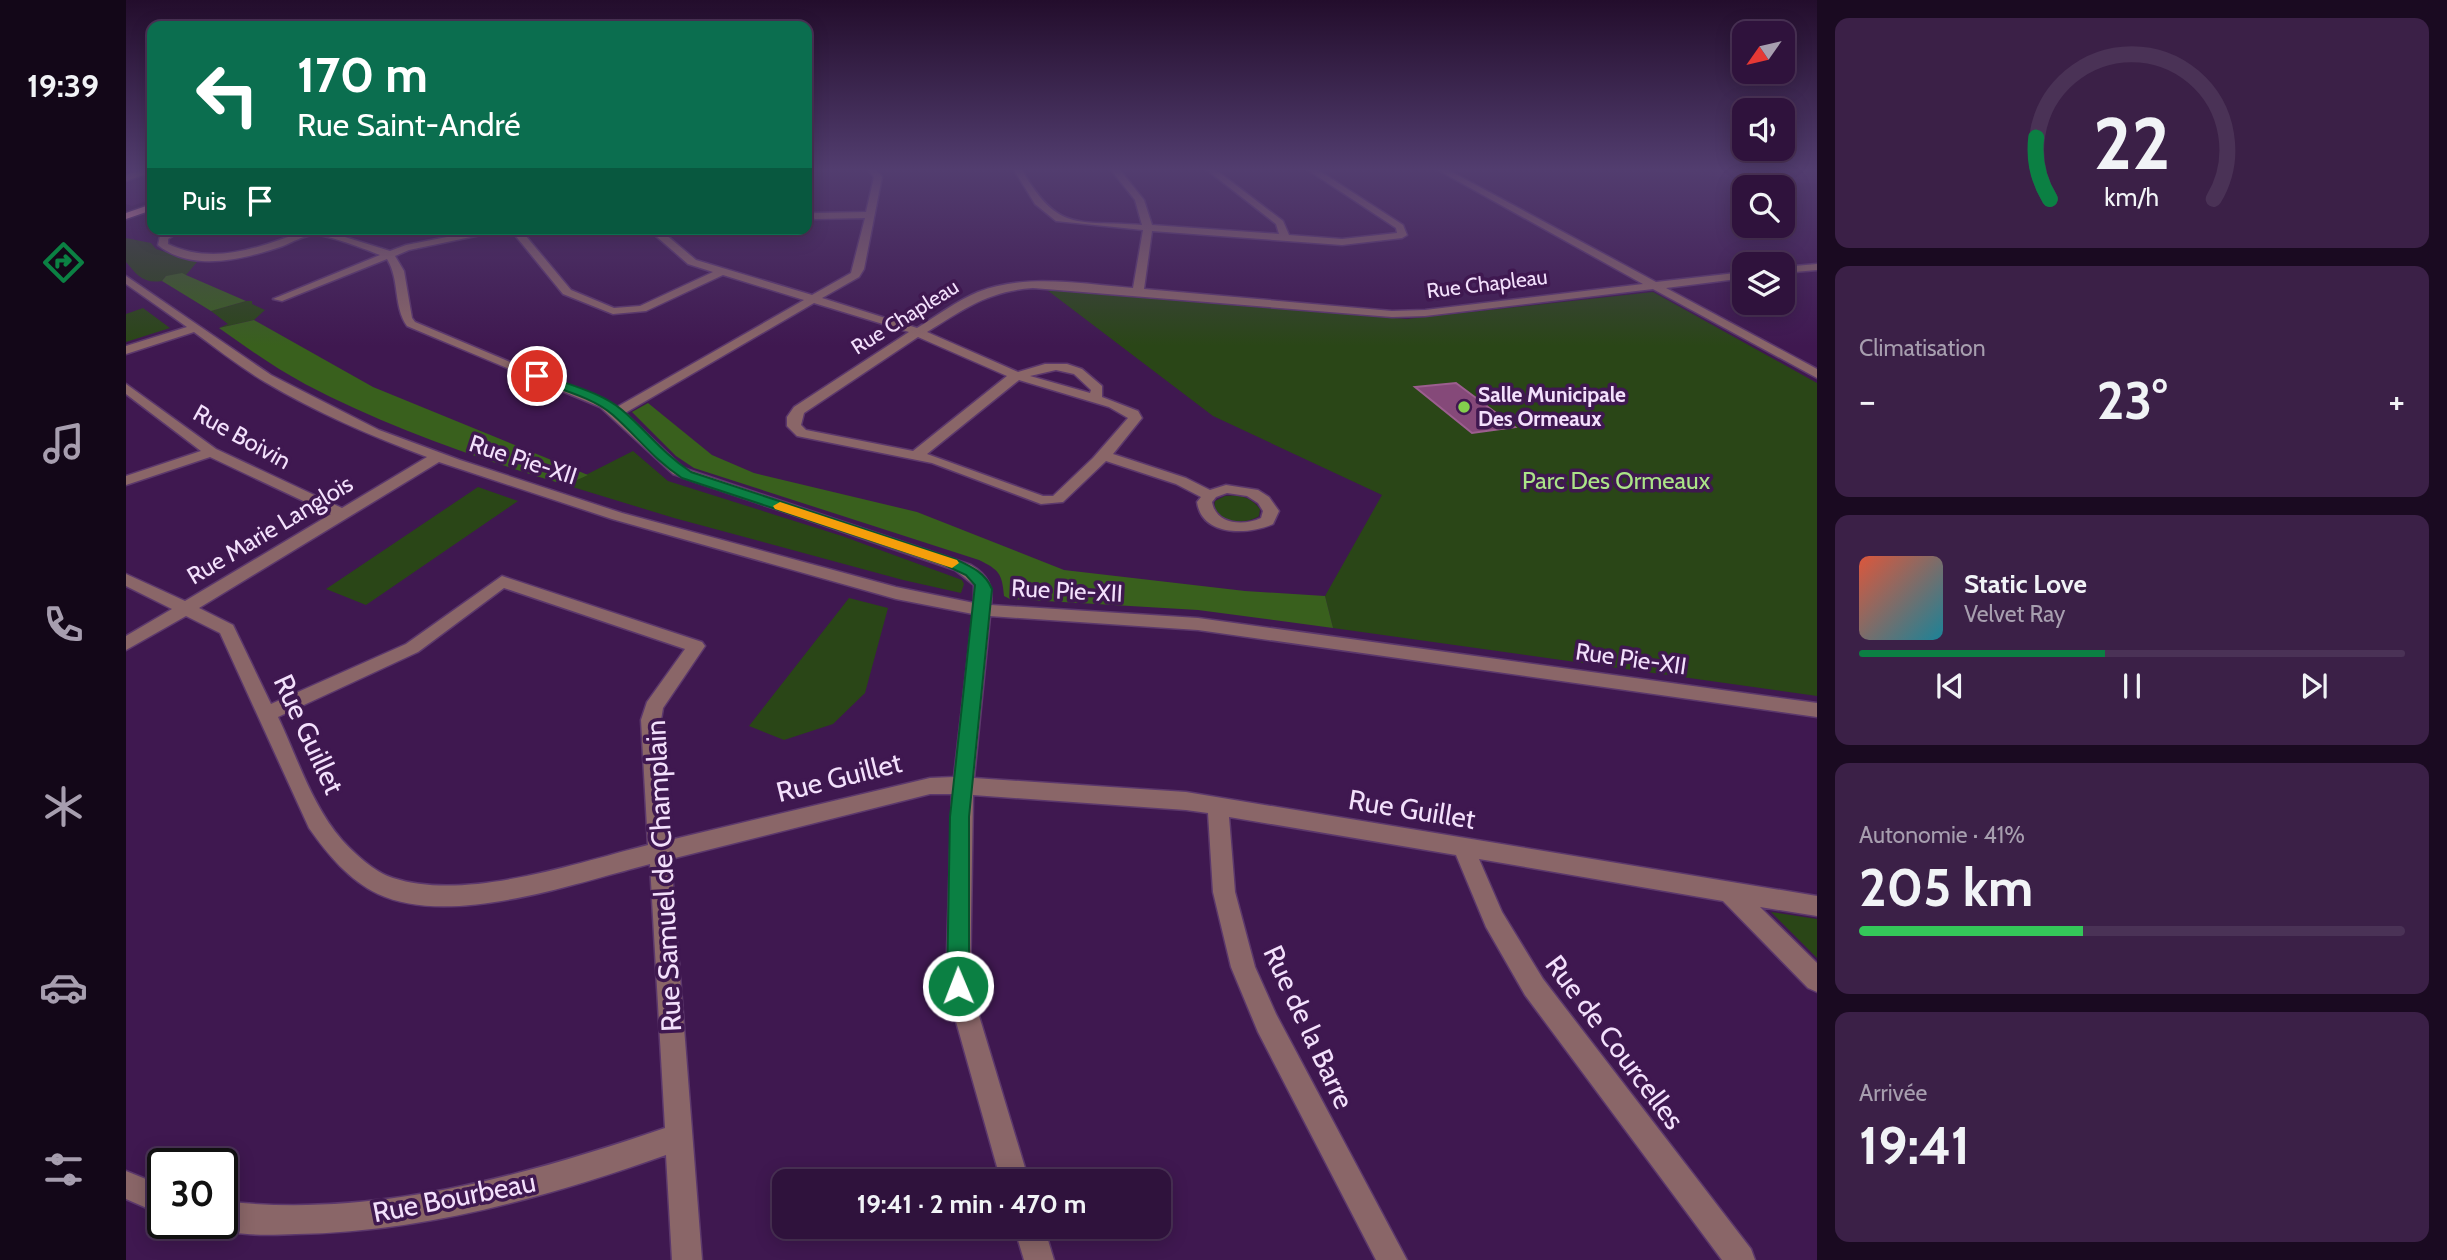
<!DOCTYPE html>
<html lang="fr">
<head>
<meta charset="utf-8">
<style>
  :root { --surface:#2f123c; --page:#3b2047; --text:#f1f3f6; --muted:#a79eaf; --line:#4a3256; --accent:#0b8043 }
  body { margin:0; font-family:Cabin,sans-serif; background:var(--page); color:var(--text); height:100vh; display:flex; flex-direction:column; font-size:26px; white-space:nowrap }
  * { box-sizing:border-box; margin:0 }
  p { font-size:23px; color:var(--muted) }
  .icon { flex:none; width:38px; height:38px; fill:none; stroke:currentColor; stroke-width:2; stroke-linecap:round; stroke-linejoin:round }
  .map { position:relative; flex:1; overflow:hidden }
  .sheet { display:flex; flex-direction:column; gap:18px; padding:18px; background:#1a0a21; width:630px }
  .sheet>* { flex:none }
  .top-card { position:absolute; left:21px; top:21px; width:665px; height:214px; border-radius:14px; box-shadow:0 4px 18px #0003,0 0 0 2px var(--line); background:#0b6e4f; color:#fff; overflow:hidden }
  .needle { width:46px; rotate:236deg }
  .tools { position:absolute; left:1606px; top:21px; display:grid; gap:14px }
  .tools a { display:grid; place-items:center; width:63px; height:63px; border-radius:14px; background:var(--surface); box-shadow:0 4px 18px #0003,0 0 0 2px var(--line); font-size:35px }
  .speed { position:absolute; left:21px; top:1148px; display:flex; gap:14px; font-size:35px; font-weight:700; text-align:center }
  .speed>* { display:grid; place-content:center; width:91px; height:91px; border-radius:50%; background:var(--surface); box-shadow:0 4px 18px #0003,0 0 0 2px var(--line); line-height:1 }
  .speed .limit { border:4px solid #111; border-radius:10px; background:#fff; color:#111 }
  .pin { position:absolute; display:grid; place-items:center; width:60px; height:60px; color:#fff; margin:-30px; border:4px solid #fff; border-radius:50%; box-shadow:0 2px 7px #0007 }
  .me { position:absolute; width:77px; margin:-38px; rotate:359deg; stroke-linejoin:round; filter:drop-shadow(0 0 5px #0008) }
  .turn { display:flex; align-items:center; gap:24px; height:147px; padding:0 35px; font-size:32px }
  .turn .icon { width:91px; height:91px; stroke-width:2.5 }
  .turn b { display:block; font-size:49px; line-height:60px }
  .then { display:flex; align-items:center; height:66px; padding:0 35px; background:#0003; gap:14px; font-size:26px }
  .big { font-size:52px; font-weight:700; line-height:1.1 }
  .sheet .card { flex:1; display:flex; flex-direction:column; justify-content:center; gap:10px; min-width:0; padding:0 24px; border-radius:14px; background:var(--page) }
  .sheet .dial { align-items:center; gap:0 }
  .dial svg { height:182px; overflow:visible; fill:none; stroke:var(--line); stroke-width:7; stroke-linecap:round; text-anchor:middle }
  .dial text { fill:var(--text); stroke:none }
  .song { display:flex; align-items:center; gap:21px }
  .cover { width:84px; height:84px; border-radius:10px; background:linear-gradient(135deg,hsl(10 70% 55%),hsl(190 70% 35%)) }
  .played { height:7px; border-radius:4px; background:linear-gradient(90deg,var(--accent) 45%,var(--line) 45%) }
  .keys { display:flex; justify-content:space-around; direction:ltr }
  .heat { display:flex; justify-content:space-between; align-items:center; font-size:38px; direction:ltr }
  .charge { height:10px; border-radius:5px; background:linear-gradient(90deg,#34c759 41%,var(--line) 0) }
  .trip { position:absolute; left:646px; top:1169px; width:399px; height:70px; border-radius:14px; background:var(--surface); box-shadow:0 4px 18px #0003,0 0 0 2px var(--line); font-weight:700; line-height:70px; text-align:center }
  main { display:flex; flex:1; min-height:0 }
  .dock { display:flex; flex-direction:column; width:126px; justify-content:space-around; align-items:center; background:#130718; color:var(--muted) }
  .dock .icon { width:49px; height:49px }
  .dock .selected { color:var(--accent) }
  .dock b { font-size:32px; color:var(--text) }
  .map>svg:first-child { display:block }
  .built { fill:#4a1d5d }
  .green { fill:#2a4617 }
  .forest { fill:#39601d }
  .building { fill:#854979; stroke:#9c5e8f; stroke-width:2 }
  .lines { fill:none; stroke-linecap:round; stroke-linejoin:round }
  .minor-casing { stroke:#5c386c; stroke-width:3 }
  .major-casing { stroke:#5c386c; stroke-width:3 }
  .minor { fill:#8a6668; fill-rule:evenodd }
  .major { fill:#e79da2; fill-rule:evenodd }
  .route { fill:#0b8043; stroke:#07532c; stroke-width:2 }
  .slow { fill:#f59e0b }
  .poi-dot { fill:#84cf4d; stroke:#3f1850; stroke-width:2.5 }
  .labels { text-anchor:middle; stroke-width:7; stroke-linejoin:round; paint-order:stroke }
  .far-street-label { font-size:21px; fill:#f3e0fc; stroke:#3f1850 }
  .far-poi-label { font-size:21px; font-weight:bold; fill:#f3e0fc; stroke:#3f1850; text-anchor:start }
  .street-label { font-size:24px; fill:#f3e0fc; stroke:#3f1850 }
  .park-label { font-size:24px; fill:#abe487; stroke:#3f1850 }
  .near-street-label { font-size:28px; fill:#f3e0fc; stroke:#3f1850 }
</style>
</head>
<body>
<main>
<nav class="dock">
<b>19:39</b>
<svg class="icon selected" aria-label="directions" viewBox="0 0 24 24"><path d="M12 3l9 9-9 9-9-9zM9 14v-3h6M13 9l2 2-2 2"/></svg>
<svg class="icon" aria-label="music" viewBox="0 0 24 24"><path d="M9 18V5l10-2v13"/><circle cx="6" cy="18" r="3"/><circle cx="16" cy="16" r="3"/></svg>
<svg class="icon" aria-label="phone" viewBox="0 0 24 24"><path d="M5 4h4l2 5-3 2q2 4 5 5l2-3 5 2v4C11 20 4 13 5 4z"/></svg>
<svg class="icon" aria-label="climate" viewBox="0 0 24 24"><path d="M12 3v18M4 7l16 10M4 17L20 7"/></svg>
<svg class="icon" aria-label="car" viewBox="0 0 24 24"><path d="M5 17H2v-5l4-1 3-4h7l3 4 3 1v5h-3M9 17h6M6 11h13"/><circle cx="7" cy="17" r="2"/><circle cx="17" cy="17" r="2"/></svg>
<svg class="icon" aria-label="filters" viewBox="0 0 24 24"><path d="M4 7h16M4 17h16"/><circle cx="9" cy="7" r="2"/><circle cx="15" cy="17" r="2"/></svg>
</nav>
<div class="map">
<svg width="1691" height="1260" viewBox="0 0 1691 1260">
  <rect width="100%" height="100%" fill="#3f1850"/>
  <!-- built -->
  <g class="built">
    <path d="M1506,170h185v14z"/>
    <path d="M26,172v27l-20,7 -6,-2v-23z"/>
  </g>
  <!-- green -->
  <g class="green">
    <path d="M0,238l25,5 5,6 41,13 -11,13 -20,1 -4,5c-19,3 -25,-6 -36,-19z"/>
    <path d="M921,290l360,29 246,-27 164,91v313l-484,-68 -8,-32 57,-101 -169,-79z"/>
    <path d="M120,301h6v3l13,6 -11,10 -35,8 9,-4 -17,-13z"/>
    <path d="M17,308l27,20 -44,14v-28z"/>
    <path d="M507,451l35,30 174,55 120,44 2,4 -3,9 -58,-13 -229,-62 -108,-33z"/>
    <path d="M352,487l40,14 -152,104 -40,-16z"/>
    <path d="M1099,496c14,-2 26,1 35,13l-1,7c-14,10 -49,7 -44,-15z"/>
    <path d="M723,598l39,10 -23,85 -32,31 -49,16 -35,-14z"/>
    <path d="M1645,912l46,7v39z"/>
  </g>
  <!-- forest -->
  <g class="forest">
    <path d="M56,273l4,2 60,26 -35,10 -49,-30 4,-5z"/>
    <path d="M128,320l119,67 215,88 -22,10c-90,-27 -177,-57 -261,-101 -30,-16 -58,-36 -86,-56z"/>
    <path d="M522,403l64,52 42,18 163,39 147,58 181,21 80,5 8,32 -135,-18 -188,-11 -6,-3c-2,-23 -5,-26 -25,-36l-285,-92 -18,-12 -44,-44z"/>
  </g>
  <!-- building -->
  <path class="building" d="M1330,383l59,44 -43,6 -57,-46z"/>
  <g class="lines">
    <defs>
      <g id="minor">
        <path d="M16,170h10v2l-26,9v-6z"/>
        <path d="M742,170h9l5,7 -18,92 -5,8 -37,21 95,30c20,-12 39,-27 61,-36 49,-19 105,-8 155,-4l10,-58 -87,-9 -21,-17 -21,-34h8c36,63 55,50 120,55l-7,-25 -24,-30h9l24,30 8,25 127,9 -3,-10 -69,-54h9l67,51 6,14 53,4 55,-6 -1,-5 -88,-58h10l85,55 4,10 -5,3 -60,7 -190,-14 -8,58 248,22 33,-1 218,-26 -205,-114h10l208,112 89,-10v6l-79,10 151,81v9l-164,-89 -228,27 -33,1 -359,-29c-45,3 -69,21 -106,44l91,40 27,-8h22l15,5 20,17v11l36,14 4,7 -29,36 73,24 24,12 16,-5 32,5 11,7 10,14 -6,13c-24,11 -71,13 -76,-22l4,-5 -25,-13 -70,-23 -43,41 -22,2 -109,-41 -135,-27 -10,-10v-9l7,-10 115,-75 -95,-29 -189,110 58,55 288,97c17,10 22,21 20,40l207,13 619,85v14l-619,-87 -208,-14 -16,162 212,14 631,104v20l-57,-9 57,56v29l-9,-4 -85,-87 -244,-42 23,53 41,67 208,270 4,11h-33l-197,-265 -39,-68 -30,-72 -227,-38 6,75 20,75 21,47 131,246h-31l-118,-228 -27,-65 -18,-75 -5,-79 -22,-3 -213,-15 -3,191 59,195h-28l-55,-195 6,-192h-22l-259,65 31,401h-30l-6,-105c-119,42 -243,77 -370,79 -27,1 -59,3 -84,-8l-2,-3h12v-22c150,18 302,-25 443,-73l-15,-264c-75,19 -199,64 -272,30 -29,-14 -50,-39 -69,-66l-89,-195 -34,-17 -60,34v-14l46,-27 -46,-23v-12l59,27 146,-87 -121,-57 -84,28v-9l75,-25 -75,-57v-10l90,65 126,59 85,-51c-56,-21 -110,-44 -162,-75 -25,-15 -48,-33 -71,-50l-68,22v-8l61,-19 -61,-43v-8l145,99 108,55 81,30 162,53 274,74 78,16v-18l-19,-15 -282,-96 -73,-67 -193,-81c-14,-20 -7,-46 -20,-67l-105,42 -9,-2 107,-44c-13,-5 -56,-22 -67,-20 -10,1 -21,7 -30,11 -38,13 -91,27 -125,-1l2,-9 11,-7h12l-15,10v5c47,22 91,3 137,-13l-2,-2h16l71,22 16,-6 82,-16h21l-100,21 -14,6 9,15 8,47 3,4 202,85 187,-107 -81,-25 -77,36 -33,3 -50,-20 -53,-65h10l51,61 43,18 26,-2 73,-34 -25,-8 -40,-35h11l37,31 116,35 39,-22 14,-55 -50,1 -5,-3 5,-3 51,-1 8,-35zM792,337l89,39 -94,75 -107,-21 -5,-5 3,-12zM930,370l18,4 17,16 -1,3 -60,-17zM893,380l90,27 19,11 -35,40 -40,38h-10l-116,-42zM313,462l173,57 284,80 77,15 -19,163 -24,1 -260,62 -9,-120 2,-12 42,-62 -3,-4 -200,-66 -96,68 -135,60 -38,-79 -34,-17zM1101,493l20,3 11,7 5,8 -2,7c-17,8 -45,7 -49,-16l4,-5zM378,588l181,61 -38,53 -6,18 7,125c-73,18 -182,57 -255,33 -19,-6 -38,-24 -51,-38 -30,-34 -45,-83 -64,-123l140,-65z"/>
        <path d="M1691,264v6l-34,3v-6z"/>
        <path d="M0,1171l37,15v29l-37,-16z"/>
        <path d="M888,1227h30l10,33h-30z"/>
      </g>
      <path id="major" d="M26,204v6l-26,9v-6z"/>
    </defs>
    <!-- minor casing -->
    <use href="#minor" class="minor-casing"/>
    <!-- major casing -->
    <use href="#major" class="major-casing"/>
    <!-- minor -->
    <use href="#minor" class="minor"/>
    <!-- major -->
    <use href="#major" class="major"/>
  </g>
  <!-- sky -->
  <linearGradient id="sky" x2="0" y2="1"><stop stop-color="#230d2c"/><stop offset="0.49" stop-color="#523d6f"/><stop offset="1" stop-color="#523d6f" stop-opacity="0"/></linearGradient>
  <rect width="1691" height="346" fill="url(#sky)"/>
  <!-- route -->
  <path class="route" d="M407,374h8c25,10 60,18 81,36 25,21 40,43 69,62l264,87c15,7 30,13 37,30l-23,228v169l-3,7 -8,4 -8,-4 -3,-7 3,-169 25,-232 -9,-10 -21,-10 -263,-87c-29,-19 -44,-41 -69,-63 -20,-18 -55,-26 -80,-36z"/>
  <!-- slow -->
  <path class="slow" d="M654,502l177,58 2,3 -7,5 -177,-59 -2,-3z"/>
  <!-- markers -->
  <circle class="poi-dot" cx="1338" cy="407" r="7"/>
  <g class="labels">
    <!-- far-street labels -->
    <g class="far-street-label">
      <text transform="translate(1361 284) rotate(-7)" y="7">Rue Chapleau</text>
      <text transform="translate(779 317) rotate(-32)" y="7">Rue Chapleau</text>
    </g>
    <!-- far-poi labels -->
    <g class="far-poi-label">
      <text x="1352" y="402">Salle Municipale<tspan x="1352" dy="24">Des Ormeaux</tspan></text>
    </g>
    <!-- street labels -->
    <g class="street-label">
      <text transform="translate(116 437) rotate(29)" y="8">Rue Boivin</text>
      <text transform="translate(397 460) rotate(18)" y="8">Rue Pie-XII</text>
      <text transform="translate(144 530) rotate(-31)" y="8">Rue Marie Langlois</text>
      <text transform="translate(941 591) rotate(3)" y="8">Rue Pie-XII</text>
      <text transform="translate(1505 659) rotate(8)" y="8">Rue Pie-XII</text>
    </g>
    <!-- park labels -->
    <g class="park-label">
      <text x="1490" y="489">Parc Des Ormeaux</text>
    </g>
    <!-- near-street labels -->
    <g class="near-street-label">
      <text transform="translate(183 734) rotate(65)" y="10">Rue Guillet</text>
      <text transform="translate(713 777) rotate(-14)" y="10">Rue Guillet</text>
      <text transform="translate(1286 809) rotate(9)" y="10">Rue Guillet</text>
      <text transform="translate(537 876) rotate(-93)" y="10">Rue Samuel de Champlain</text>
      <text transform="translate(1183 1027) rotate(65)" y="10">Rue de la Barre</text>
      <text transform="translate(1489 1042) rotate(53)" y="10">Rue de Courcelles</text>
      <text transform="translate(328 1197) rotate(-11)" y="10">Rue Bourbeau</text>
    </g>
  </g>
</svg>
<div class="tools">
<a><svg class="needle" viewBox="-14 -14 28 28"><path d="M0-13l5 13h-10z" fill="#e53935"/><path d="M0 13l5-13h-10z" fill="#a79eaf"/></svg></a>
<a><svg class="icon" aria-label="sound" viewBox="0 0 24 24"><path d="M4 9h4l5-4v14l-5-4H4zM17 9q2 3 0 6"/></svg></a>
<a><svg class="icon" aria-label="search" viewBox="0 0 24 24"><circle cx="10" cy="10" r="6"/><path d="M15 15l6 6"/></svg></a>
<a><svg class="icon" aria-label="layers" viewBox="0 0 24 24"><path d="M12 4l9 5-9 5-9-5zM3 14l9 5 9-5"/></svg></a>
</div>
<div class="speed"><div class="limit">30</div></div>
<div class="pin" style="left:411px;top:376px;background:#d93025"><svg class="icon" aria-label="arrive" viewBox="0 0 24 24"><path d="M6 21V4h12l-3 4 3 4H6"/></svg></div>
<svg class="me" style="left:832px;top:986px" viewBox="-20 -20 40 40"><circle r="17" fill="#0b8043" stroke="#fff" stroke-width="3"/><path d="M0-11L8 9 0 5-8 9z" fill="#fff"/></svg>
<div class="trip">19:41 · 2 min · 470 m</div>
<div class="top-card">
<div class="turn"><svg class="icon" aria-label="left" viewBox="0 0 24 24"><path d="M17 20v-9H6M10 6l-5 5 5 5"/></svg><div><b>170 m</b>Rue Saint-André</div></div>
<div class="then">Puis<svg class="icon" aria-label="arrive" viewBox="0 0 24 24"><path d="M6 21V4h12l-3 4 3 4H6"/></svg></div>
</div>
</div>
<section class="sheet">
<div class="card dial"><svg viewBox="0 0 100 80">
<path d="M14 69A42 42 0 1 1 86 69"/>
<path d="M14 69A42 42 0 0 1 8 42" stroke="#0b8043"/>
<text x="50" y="56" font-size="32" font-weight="700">22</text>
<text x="50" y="72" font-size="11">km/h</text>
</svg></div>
<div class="card"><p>Climatisation</p>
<div class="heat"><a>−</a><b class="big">23°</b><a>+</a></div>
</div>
<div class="card">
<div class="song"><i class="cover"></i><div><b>Static Love</b><p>Velvet Ray</p></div></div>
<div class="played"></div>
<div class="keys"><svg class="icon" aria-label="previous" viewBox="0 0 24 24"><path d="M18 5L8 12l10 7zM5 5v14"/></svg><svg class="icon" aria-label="pause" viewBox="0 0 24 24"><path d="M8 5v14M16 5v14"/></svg><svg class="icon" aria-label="next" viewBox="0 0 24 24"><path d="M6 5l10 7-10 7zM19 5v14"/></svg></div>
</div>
<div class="card"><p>Autonomie · 41%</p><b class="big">205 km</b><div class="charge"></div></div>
<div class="card"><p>Arrivée</p><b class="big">19:41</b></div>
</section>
</main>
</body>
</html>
